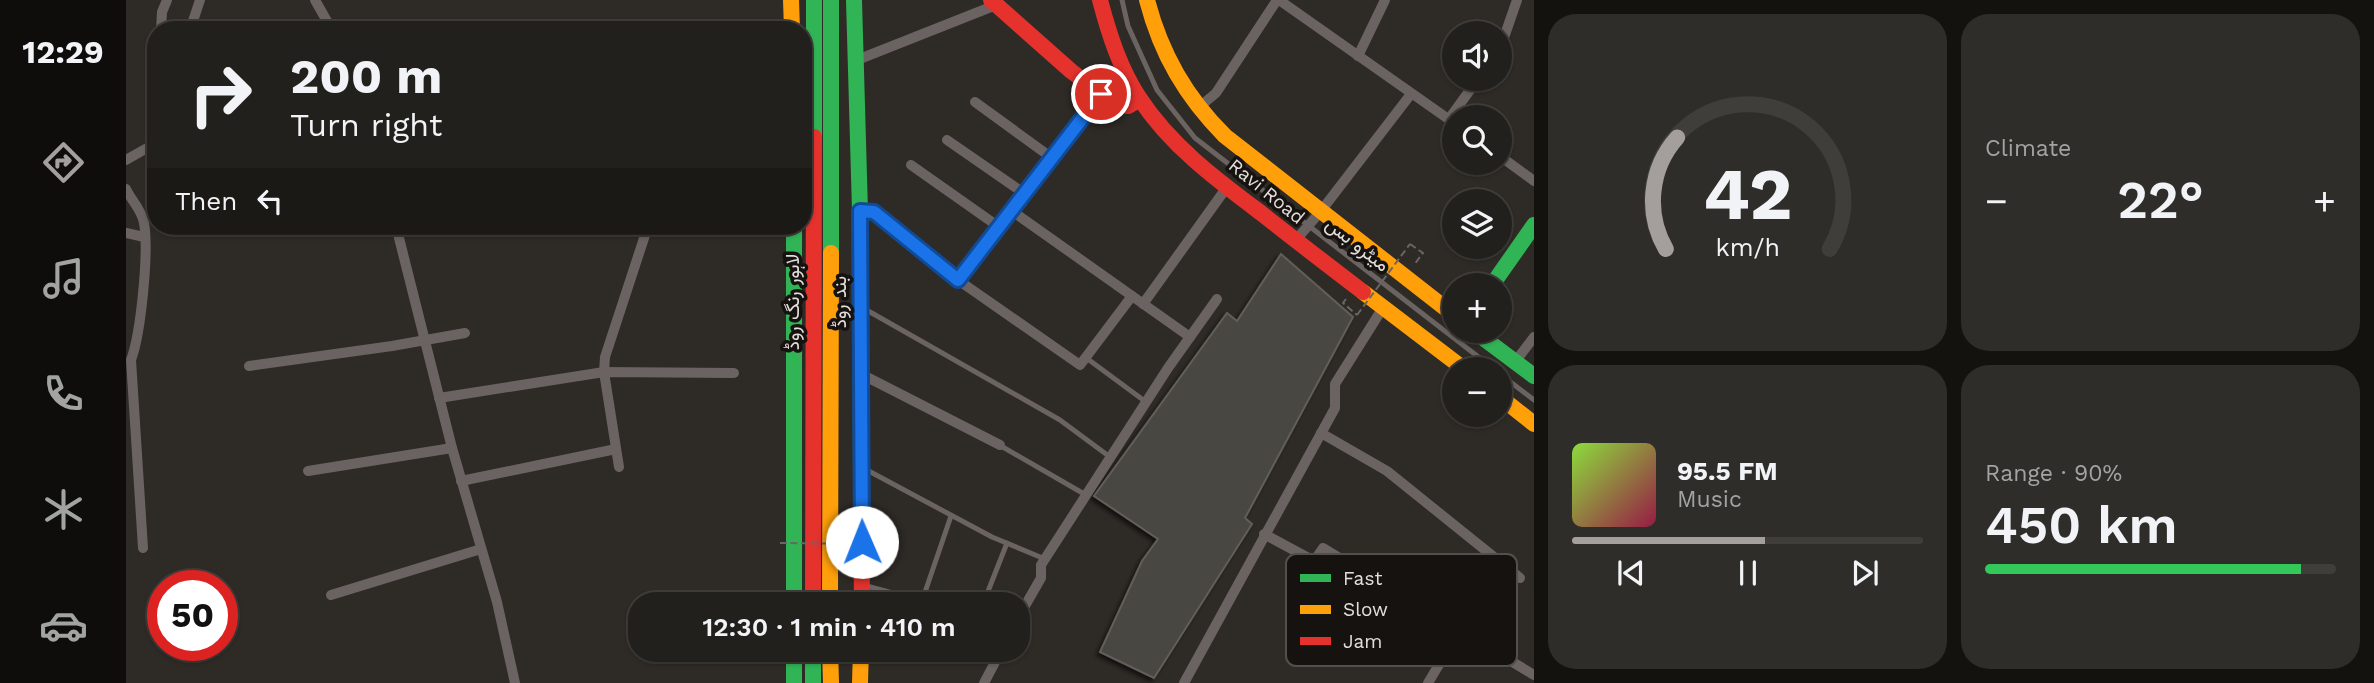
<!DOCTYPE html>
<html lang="en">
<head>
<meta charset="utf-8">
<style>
  :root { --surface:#22201c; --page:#2e2d29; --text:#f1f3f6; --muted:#a2a3a3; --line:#3f3e3b; --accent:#a49f9c }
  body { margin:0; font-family:"Work Sans",Vazirmatn,sans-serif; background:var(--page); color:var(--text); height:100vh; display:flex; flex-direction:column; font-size:26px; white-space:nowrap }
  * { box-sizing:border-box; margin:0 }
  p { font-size:23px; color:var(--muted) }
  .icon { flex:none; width:38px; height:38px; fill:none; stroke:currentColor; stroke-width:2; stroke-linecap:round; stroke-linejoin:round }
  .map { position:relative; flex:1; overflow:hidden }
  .side { display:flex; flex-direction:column; gap:14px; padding:14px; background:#13120f; width:840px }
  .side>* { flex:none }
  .top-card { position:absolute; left:21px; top:21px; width:665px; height:214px; border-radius:28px; box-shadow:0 2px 5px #0004,0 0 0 2px var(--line); background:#22201c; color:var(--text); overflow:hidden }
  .controls { position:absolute; left:1316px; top:21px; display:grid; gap:14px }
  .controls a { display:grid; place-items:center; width:70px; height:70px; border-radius:50%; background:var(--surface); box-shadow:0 2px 5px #0004,0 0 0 2px var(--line); font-size:35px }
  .speed { position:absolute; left:21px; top:570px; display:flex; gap:14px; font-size:35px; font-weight:700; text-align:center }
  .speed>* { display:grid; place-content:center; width:91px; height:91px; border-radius:50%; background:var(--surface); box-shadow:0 2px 5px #0004,0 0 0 2px var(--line); line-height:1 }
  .speed .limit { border:10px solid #d22; background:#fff; color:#111 }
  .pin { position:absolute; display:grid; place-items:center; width:60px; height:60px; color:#fff; margin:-30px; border:4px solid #fff; border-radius:50%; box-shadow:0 2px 7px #0007 }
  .me { position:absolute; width:77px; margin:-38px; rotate:359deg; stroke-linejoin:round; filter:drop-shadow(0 0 5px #0008) }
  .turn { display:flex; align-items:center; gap:24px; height:147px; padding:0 28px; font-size:32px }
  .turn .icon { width:91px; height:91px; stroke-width:2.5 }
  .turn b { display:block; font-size:49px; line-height:60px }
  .then { display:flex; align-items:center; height:66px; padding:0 28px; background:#0003; gap:14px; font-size:26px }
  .big { font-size:52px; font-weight:600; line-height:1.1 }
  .side .widget { flex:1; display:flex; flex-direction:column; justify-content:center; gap:10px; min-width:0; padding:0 24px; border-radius:28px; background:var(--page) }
  .side .dial { align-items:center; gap:0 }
  .dial svg { height:182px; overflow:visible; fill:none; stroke:var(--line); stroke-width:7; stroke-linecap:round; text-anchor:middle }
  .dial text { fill:var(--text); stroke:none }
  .song { display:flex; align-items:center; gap:21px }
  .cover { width:84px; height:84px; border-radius:10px; background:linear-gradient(135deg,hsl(90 70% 55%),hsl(340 70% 35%)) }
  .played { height:7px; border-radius:4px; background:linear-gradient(90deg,var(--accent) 55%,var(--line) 55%) }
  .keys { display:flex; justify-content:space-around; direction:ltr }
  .heat { display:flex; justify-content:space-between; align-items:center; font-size:38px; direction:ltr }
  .charge { height:10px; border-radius:5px; background:linear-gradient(90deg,#34c759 90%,var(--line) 0) }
  .side .tiles { flex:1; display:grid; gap:14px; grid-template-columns:repeat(2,1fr) }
  .trip { position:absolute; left:502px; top:592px; width:402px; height:70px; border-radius:28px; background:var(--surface); box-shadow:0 2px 5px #0004,0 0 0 2px var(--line); font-weight:600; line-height:70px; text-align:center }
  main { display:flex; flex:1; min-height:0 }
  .tabs { display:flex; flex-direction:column; width:126px; justify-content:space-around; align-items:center; background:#0e0d0b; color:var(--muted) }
  .tabs .icon { width:49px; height:49px }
  .tabs .active { color:var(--accent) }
  .tabs b { font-size:32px; color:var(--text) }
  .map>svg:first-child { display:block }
  .building { fill:#494643; stroke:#615e5a; stroke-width:2; filter:url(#shadow) }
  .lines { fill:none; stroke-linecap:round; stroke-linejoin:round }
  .path { stroke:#6b6666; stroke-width:2; stroke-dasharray:7 3.5; stroke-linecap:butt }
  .lane { stroke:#6a6362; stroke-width:5 }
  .street { stroke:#6a6362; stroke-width:10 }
  .fast { stroke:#30b455; stroke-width:16 }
  .slow { stroke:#ff9f0a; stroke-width:16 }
  .jam { stroke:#e5322d; stroke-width:16 }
  .path-bridge { stroke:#6b6666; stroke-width:2; stroke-dasharray:7 3.5; stroke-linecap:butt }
  .route-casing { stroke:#114b97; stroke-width:18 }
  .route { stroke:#1a73e8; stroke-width:12 }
  .labels { text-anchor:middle; stroke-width:7; stroke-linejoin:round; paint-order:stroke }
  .street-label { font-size:19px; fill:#e4dedb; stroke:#161210 }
  .key { fill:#161210; stroke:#544f4d; stroke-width:2 }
  .key-label { font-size:19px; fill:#e4dedb }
</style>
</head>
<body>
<main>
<nav class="tabs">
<b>12:29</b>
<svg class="icon active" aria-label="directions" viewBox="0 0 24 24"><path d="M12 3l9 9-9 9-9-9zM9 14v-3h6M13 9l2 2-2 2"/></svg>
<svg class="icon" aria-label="music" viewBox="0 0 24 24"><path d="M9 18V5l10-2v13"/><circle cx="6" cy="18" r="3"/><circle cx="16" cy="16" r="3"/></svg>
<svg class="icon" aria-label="phone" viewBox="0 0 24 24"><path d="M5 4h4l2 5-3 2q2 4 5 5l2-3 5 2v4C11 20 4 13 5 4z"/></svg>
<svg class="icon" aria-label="climate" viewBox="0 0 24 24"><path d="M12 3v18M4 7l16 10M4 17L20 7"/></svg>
<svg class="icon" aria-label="car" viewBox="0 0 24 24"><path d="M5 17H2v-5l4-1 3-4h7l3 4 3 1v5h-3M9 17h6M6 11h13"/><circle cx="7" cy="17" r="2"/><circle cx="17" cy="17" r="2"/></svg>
</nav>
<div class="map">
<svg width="1408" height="683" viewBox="0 0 1408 683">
  <defs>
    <filter id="shadow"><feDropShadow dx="-3" dy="3" stdDeviation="2" flood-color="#0009"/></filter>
  </defs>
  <rect width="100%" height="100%" fill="#2e2a26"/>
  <!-- building -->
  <path class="building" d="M1155,254l72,63 -108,201 7,6 -98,154 -54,-26 42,-91 16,-22 -64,-43 133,-183 10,8z"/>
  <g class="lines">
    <!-- path -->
    <g class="path">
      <path d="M1284,244l13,9 -9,12"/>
      <path d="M1220,299l-3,4 14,12"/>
    </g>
    <!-- lane -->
    <g class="lane">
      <path d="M996,0l6,26 29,64 38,48 299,231"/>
      <path d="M737,308l197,112 50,37"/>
      <path d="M959,357l61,45"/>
      <path d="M1374,374l34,26"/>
      <path d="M875,446l85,49"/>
      <path d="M739,469l127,68 53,22"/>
      <path d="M737,585l59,16 29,-85"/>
      <path d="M857,604l24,-61"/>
    </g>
    <!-- street -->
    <g class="street">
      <path d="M189,0l17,30"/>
      <path d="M1153,0l175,123"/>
      <path d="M35,30l1,-18 5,-12"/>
      <path d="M64,30l10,-30"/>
      <path d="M1374,49l17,-49"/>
      <path d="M1232,56l27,-56"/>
      <path d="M731,60l139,-55"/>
      <path d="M849,102l77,56"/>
      <path d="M1072,108l18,-15 61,-93"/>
      <path d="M1323,119l29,-40"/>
      <path d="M821,140l78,54"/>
      <path d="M1374,156l34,25"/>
      <path d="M0,160l30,-17"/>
      <path d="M785,165l88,62"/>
      <path d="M0,189c5,11 16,21 18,34 5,29 -3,110 -13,137l12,188"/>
      <path d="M734,211l14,1 84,68 122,85 52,-69"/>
      <path d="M886,211l178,126"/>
      <path d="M270,226l56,222 45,154 18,81"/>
      <path d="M0,233l18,4"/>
      <path d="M1169,241l26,-30 90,-117"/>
      <path d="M832,280l143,-186"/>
      <path d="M1017,304l84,-117"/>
      <path d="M1389,362l19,-25"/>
      <path d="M123,366l143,-20 73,-13"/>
      <path d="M733,373l141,72"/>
      <path d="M313,398l165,-26 130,1"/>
      <path d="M1195,433l66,38 133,107"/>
      <path d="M493,467l-15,-95 1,-15 43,-131"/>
      <path d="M182,471l144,-23"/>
      <path d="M335,481l155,-32"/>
      <path d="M1138,534l50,27 9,-13 211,127"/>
      <path d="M205,595l150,-46"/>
      <path d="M892,618l23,-40v-13l127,-197 49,-69"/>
      <path d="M858,683l18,-34"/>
      <path d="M1058,683l151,-275v-24l49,-78"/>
      <path d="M1302,683l31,-52"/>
    </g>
    <!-- fast -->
    <g class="fast">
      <path d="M728,0l6,211 1,269"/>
      <path d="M688,137v-137"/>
      <path d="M668,226v378"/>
      <path d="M705,253v-253"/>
      <path d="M1366,285l42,-60"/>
      <path d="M1348,331l60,45"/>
      <path d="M668,649v34"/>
      <path d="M687,649v34"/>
    </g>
    <!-- slow -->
    <g class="slow">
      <path d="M665,0l1,30"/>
      <path d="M1021,0c14,54 39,97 78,136l229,179"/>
      <path d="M1237,292l101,77"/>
      <path d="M1374,397l34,27"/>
      <path d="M704,604l1,-351"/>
      <path d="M704,649l1,34"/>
      <path d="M734,683l1,-34"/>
    </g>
    <!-- jam -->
    <g class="jam">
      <path d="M865,0l80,71 43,33 14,2 12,-7"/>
      <path d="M974,0c9,34 20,69 40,99 31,47 77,81 121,114 34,27 68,53 102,79"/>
      <path d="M735,480l1,124"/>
      <path d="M687,604l1,-467"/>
    </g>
    <!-- path-bridge -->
    <g class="path-bridge">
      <path d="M1231,315l53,-71"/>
      <path d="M654,543l93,1"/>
    </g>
  </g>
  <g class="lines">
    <defs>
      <path id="route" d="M736,542l-2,-331 14,1 84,68 143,-186"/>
    </defs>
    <!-- route casing -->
    <use href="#route" class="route-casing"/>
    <!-- route -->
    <use href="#route" class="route"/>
  </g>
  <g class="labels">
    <!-- street labels -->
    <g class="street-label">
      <text transform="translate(1141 191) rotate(39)" y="7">Ravi Road</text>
      <text transform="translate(1232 244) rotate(38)" y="7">میٹرو بس</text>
      <text transform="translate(666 302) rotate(-90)" y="7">لاہور رنگ روڈ</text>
      <text transform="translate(713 302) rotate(-90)" y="7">بند روڈ</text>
    </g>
  </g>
  <!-- legend -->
  <rect x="1160" y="554" width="231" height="112" rx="10" class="key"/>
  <rect x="1174" y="574" width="31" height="8" fill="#30b455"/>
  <rect x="1174" y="605" width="31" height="9" fill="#ff9f0a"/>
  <rect x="1174" y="637" width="31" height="8" fill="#e5322d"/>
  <g class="key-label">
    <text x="1217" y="585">Fast</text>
    <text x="1217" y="616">Slow</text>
    <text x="1217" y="648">Jam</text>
  </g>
</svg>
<div class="controls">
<a><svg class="icon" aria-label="sound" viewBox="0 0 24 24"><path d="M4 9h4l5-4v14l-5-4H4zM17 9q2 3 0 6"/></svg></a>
<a><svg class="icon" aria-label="search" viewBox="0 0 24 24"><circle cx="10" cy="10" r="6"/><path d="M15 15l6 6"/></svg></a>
<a><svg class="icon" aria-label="layers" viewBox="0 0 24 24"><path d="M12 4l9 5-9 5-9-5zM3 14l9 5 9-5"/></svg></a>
<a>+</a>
<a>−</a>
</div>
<div class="speed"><div class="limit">50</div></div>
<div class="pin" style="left:975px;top:94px;background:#d93025"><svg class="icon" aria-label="arrive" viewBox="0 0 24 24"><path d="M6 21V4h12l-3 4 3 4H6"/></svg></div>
<svg class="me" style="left:736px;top:542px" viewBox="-20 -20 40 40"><circle r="19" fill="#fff"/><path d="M0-13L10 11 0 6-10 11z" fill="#1a73e8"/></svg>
<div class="trip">12:30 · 1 min · 410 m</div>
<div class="top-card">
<div class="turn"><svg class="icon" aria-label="right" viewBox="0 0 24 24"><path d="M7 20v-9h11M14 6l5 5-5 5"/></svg><div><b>200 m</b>Turn right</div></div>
<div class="then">Then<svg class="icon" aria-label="left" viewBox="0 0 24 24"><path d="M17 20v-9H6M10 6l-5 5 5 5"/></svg></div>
</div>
</div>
<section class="side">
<div class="tiles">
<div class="widget dial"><svg viewBox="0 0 100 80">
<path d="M14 69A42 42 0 1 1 86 69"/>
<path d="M14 69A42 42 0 0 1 19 20" stroke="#a49f9c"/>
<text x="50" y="56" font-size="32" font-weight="700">42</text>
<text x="50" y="72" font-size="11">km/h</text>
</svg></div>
<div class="widget"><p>Climate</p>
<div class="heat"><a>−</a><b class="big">22°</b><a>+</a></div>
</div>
<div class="widget">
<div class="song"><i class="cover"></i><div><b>95.5 FM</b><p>Music</p></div></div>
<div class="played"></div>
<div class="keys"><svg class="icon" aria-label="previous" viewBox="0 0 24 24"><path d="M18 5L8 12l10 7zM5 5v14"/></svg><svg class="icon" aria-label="pause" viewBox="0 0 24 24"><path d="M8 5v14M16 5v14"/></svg><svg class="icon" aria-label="next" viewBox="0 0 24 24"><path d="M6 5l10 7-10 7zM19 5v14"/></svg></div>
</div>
<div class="widget"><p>Range · 90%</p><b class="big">450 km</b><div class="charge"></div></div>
</div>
</section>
</main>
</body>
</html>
